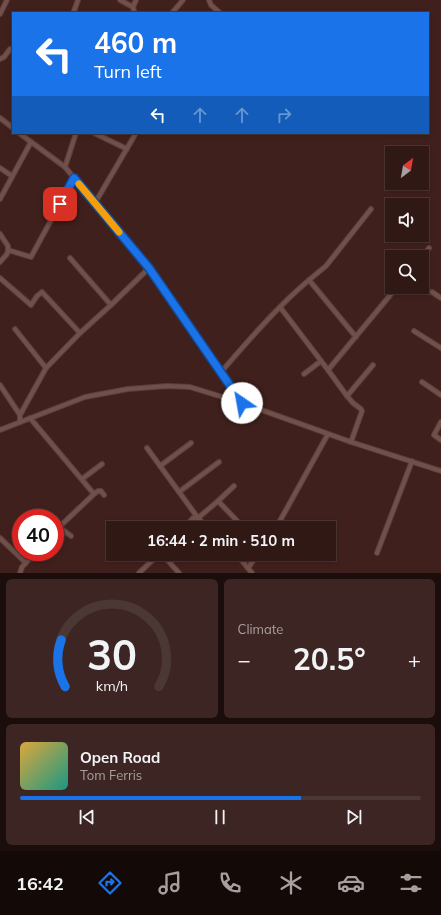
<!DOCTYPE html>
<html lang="en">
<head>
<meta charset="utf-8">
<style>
  :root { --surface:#301815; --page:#3c2522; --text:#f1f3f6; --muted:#a8a0a0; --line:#4b3734; --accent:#1a73e8 }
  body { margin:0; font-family:Mulish,sans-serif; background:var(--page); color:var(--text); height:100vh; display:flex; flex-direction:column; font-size:15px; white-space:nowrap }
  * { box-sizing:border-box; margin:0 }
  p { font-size:13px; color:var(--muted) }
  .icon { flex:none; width:22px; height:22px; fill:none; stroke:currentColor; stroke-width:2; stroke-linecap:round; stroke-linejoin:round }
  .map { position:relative; height:573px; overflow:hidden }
  .panel { display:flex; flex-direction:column; gap:6px; padding:6px; background:#1a0d0c; flex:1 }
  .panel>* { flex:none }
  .hud { position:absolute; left:12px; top:12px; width:417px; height:122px; border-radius:0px; box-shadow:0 2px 6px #0003,0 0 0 1px var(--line); background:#1a73e8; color:#fff; overflow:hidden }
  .needle { width:26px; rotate:31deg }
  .controls { position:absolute; left:385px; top:146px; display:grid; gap:8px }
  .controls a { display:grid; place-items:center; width:44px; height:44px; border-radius:0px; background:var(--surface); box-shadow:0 2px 6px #0003,0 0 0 1px var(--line); font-size:20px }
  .speed { position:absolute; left:12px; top:509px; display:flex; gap:8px; font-size:20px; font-weight:700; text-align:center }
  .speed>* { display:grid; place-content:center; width:52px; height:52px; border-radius:50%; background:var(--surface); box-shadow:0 2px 6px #0003,0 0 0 1px var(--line); line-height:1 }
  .speed .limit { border:6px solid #d22; background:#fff; color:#111 }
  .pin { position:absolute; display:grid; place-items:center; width:34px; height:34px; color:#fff; margin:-17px; border-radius:8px; box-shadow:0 2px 6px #0006 }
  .me { position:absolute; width:44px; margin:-22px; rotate:327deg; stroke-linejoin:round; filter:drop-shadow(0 0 3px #0008) }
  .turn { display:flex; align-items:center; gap:14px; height:84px; padding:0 16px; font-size:18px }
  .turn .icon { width:52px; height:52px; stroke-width:2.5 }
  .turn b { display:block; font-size:28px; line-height:34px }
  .lanes { display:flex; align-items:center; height:38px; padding:0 16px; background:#0003; justify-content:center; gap:20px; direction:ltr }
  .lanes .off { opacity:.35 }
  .big { font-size:30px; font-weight:700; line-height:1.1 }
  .panel .card { flex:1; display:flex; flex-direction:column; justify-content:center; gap:6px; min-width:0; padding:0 14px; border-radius:6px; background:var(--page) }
  .panel .dial { align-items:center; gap:0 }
  .dial svg { height:104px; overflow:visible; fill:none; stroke:var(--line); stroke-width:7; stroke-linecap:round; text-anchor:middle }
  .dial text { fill:var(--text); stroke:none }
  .song { display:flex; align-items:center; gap:12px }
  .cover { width:48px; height:48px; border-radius:6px; background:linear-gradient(135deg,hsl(40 70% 55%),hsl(170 70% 35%)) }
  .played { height:4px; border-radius:2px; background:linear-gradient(90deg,var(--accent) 70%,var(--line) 70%) }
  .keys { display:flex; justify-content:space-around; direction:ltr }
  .heat { display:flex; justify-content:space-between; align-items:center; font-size:22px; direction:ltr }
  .panel .tiles { flex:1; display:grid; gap:6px; grid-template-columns:1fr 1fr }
  .card:last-child { grid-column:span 2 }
  .trip { position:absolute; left:106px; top:521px; width:230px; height:40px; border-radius:0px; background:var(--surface); box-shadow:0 2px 6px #0003,0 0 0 1px var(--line); font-weight:700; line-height:40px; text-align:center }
  .tab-bar { display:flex; height:64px; justify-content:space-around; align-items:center; background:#130a08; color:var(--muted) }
  .tab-bar .icon { width:28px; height:28px }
  .tab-bar .active { color:var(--accent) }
  .tab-bar b { font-size:18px; color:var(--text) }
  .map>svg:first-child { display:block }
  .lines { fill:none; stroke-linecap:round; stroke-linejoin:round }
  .minor-casing { stroke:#5c3e3a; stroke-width:6 }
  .minor { stroke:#71504c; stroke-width:4 }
  .route-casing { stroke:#114b97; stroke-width:10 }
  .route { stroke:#1a73e8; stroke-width:7 }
  .slow { stroke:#f59e0b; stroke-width:7 }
</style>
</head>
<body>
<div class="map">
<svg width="441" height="573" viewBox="0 0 441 573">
  <rect width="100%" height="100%" fill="#40201c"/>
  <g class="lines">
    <defs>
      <g id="minor">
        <path d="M120,0l13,7"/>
        <path d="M209,0l2,5 9,8"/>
        <path d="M74,11l4,-11"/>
        <path d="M133,13l1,-2 -1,-4 3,-7"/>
        <path d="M172,13l11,-13"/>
        <path d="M0,14l7,-14"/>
        <path d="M0,59l4,-2 6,-8 3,2"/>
        <path d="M0,118l13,10"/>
        <path d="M19,133l46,34 30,36 54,65 92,135"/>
        <path d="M94,133l33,16"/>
        <path d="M65,167l11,-34"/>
        <path d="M0,168l12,8"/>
        <path d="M0,199l31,-57"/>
        <path d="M95,203l41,-70"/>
        <path d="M0,234l8,12v4l23,7 43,-79"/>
        <path d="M422,257l7,-9"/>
        <path d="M70,258l41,47"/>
        <path d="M0,262l7,-8 1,-4"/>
        <path d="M0,278l31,27 6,-9 5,-4 38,41"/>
        <path d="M432,292l9,6"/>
        <path d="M280,307l48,63"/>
        <path d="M15,329l31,39"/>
        <path d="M414,331l27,17"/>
        <path d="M356,337l-47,-57 17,-14 45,-57"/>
        <path d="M221,372c28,-32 56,-65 88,-92"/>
        <path d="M304,374l17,-13"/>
        <path d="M422,382l19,13"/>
        <path d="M0,385l20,30"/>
        <path d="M347,396l-19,-26 69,-83"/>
        <path d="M30,418l64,76 -39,37"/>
        <path d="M20,422v-7l26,-47 34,-35 31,-28 38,-37"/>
        <path d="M441,422l-7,13 7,5"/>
        <path d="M0,430l85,-33 43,-8 39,-3 23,1 52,16 109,39 90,29"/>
        <path d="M351,442l11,-31 -1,-2 -8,-6 -6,-7 26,-31"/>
        <path d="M147,448l51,70h-5l-9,10"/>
        <path d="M160,466l31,-23"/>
        <path d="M82,479l20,-15"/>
        <path d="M234,486l-16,15 26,27"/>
        <path d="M179,492l40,-30"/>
        <path d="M94,494l4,-3h3l3,4"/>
        <path d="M59,527l12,9"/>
        <path d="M208,528l-10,-10 20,-17"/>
        <path d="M276,528l52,-94"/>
        <path d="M0,538l26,25"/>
        <path d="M377,553l35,-92"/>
        <path d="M162,554l17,19"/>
        <path d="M233,554l5,2 14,17"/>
        <path d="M248,568l10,-14"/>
        <path d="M20,573l2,-6 14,-15"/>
        <path d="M139,573l20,-19"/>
      </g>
    </defs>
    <!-- minor casing -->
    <use href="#minor" class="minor-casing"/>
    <!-- minor -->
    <use href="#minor" class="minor"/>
  </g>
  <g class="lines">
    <defs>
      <path id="route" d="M60,204l14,-26 75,90 93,135"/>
    </defs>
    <!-- route casing -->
    <use href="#route" class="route-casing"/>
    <!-- route -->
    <use href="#route" class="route"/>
    <!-- slow -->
    <path class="slow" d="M79,184l40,48"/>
  </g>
</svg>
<div class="controls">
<a><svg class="needle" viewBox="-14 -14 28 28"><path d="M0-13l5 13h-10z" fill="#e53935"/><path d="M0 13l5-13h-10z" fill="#a8a0a0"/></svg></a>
<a><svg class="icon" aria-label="sound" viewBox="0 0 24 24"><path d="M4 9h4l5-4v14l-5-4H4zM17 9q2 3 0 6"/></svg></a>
<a><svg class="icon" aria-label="search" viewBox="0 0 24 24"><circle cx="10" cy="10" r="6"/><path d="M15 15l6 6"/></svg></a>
</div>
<div class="speed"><div class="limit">40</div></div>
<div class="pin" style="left:60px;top:204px;background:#d93025"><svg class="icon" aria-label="arrive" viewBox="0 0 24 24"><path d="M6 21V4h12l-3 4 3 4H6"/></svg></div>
<svg class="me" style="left:242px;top:403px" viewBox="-20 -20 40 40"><circle r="19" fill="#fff"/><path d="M0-13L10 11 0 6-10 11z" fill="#1a73e8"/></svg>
<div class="trip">16:44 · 2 min · 510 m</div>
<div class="hud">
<div class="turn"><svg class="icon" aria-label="left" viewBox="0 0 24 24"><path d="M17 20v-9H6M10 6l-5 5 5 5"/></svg><div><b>460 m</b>Turn left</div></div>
<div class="lanes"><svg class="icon" aria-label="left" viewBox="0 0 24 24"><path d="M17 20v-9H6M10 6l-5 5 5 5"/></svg><svg class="icon off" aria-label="ahead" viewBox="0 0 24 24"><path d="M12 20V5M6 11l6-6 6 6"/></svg><svg class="icon off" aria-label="ahead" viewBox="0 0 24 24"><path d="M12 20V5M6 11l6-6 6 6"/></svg><svg class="icon off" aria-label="right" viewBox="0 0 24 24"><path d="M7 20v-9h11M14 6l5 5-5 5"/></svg></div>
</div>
</div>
<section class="panel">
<div class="tiles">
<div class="card dial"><svg viewBox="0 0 100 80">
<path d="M14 69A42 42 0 1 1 86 69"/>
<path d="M14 69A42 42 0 0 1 11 33" stroke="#1a73e8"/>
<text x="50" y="56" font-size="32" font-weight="700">30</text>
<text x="50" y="72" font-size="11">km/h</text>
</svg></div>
<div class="card"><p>Climate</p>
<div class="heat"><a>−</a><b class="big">20.5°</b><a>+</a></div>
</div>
<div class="card">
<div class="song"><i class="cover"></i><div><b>Open Road</b><p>Tom Ferris</p></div></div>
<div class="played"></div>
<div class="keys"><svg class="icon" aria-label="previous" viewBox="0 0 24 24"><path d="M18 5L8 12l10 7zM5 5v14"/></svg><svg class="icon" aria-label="pause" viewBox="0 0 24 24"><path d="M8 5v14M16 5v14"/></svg><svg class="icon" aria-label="next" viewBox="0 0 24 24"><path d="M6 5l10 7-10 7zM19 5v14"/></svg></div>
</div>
</div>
</section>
<nav class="tab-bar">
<b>16:42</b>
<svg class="icon active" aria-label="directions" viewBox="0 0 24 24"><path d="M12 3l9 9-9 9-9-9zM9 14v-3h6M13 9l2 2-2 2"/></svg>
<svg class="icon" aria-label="music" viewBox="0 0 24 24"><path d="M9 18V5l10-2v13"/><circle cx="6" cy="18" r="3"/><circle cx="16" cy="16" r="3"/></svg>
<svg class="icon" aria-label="phone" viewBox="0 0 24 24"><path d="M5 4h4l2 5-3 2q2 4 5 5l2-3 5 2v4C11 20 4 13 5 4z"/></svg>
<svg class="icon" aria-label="climate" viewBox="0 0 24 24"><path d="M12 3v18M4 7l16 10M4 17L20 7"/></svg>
<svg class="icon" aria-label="car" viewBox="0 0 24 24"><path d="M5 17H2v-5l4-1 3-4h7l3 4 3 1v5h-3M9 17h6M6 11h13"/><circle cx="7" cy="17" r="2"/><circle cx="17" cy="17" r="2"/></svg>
<svg class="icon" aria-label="filters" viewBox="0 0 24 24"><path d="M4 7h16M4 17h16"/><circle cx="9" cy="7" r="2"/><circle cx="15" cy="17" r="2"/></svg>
</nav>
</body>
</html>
